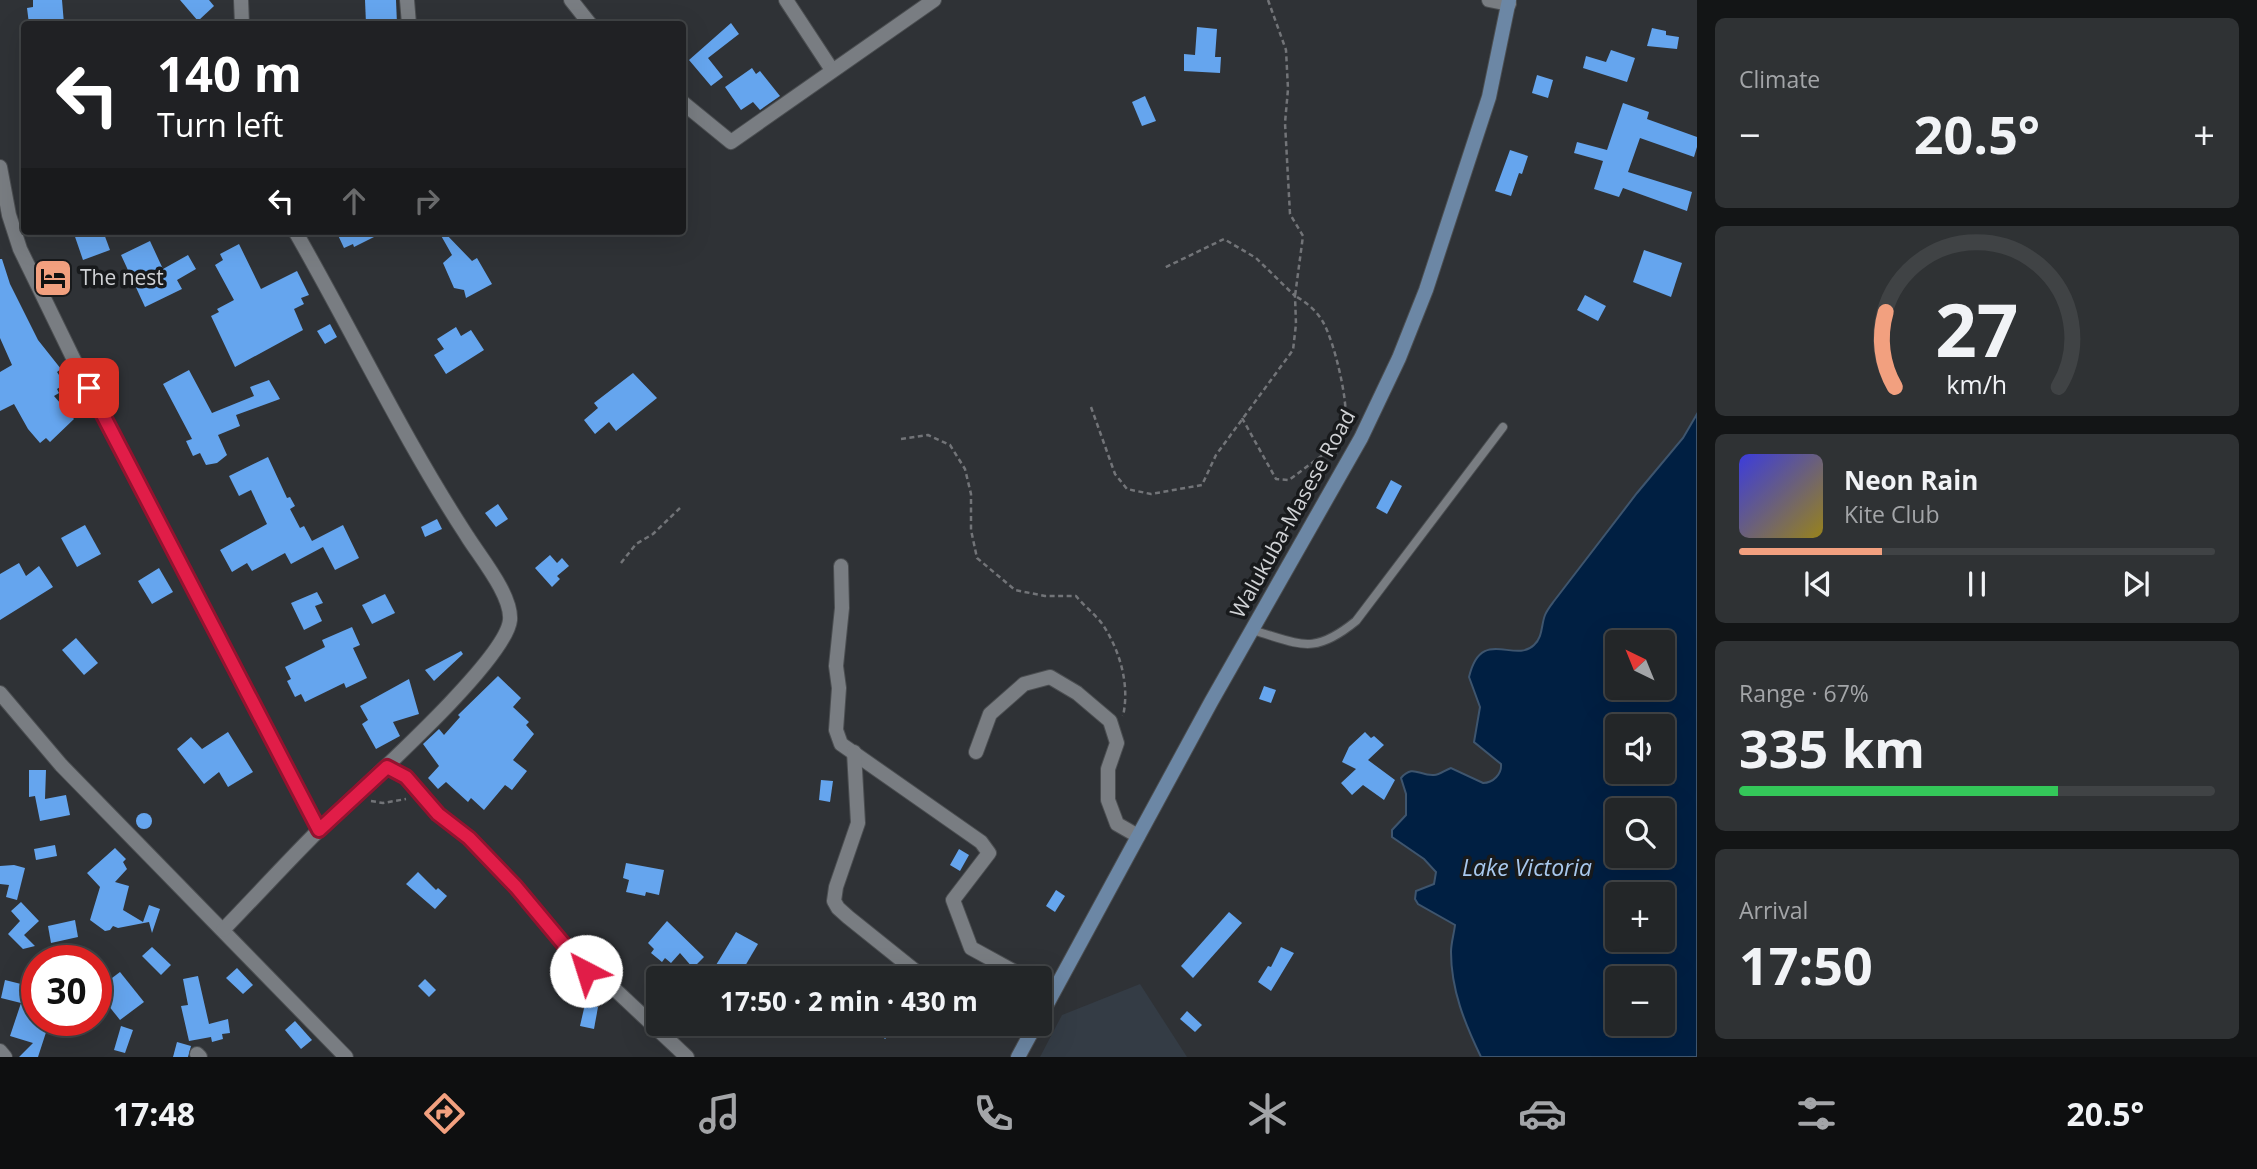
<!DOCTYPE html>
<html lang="en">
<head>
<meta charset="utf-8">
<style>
  :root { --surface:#232628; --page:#2f3234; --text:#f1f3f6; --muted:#a3a5a8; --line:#404345; --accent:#f2a07f }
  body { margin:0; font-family:"Open Sans",sans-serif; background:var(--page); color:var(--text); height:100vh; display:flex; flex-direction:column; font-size:26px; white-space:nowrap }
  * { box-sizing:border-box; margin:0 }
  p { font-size:23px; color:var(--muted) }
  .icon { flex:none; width:38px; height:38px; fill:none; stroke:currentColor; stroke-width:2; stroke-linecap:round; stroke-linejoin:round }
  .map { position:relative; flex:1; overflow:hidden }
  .details { display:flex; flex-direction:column; gap:18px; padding:18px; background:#131516; width:560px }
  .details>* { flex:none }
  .top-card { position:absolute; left:21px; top:21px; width:665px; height:214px; border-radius:7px; box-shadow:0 7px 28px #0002,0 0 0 2px var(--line); background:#202124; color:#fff; overflow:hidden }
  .needle { width:46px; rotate:317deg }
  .tools { position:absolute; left:1605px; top:630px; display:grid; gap:14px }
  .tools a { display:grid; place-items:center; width:70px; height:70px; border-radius:7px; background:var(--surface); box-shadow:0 7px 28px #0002,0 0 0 2px var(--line); font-size:35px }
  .speed { position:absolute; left:21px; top:945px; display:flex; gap:14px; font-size:35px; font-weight:700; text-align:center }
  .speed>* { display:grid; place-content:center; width:91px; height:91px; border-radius:50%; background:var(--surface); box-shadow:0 7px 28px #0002,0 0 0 2px var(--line); line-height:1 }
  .speed .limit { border:10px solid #d22; background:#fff; color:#111 }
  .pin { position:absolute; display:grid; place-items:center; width:60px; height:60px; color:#fff; margin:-30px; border-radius:14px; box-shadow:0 4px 10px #0006 }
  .me { position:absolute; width:77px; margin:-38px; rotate:320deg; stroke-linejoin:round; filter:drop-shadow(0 0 5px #0008) }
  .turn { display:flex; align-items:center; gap:24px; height:147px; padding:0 21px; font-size:32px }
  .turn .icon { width:91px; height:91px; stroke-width:2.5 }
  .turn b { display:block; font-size:49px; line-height:60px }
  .lanes { display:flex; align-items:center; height:66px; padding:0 21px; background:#0003; justify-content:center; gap:35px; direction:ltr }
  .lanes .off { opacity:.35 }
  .big { font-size:52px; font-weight:700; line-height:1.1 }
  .details .card { flex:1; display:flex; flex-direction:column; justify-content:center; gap:10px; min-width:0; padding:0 24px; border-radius:10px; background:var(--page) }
  .details .dial { align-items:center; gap:0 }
  .dial svg { height:182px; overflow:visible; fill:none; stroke:var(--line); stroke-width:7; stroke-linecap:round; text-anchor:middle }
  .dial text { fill:var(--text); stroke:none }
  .song { display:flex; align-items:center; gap:21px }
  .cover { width:84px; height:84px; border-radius:10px; background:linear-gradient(135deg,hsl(240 70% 55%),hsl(50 70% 35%)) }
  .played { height:7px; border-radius:4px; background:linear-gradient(90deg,var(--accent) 30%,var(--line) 30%) }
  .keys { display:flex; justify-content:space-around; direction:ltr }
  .heat { display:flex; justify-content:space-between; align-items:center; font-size:38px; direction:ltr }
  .charge { height:10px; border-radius:5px; background:linear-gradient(90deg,#34c759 67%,var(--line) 0) }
  .trip { position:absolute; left:646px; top:966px; width:406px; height:70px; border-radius:7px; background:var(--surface); box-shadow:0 7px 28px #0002,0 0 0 2px var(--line); font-weight:700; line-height:70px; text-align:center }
  .menu { display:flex; height:112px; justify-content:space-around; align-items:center; background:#0e0f10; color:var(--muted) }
  .menu .icon { width:49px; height:49px }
  .menu .selected { color:var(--accent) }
  .menu b { font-size:32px; color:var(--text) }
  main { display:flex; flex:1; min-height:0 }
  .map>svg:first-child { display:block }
  .built { fill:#343c45 }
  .water { fill:#001f42; stroke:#3e556e; stroke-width:2; fill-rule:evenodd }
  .building { fill:#65a5ee }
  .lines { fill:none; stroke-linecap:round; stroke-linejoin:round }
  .lane-casing { stroke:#4b4e51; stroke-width:10 }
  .street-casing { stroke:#4b4e51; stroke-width:16 }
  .secondary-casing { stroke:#4b4e51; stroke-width:16 }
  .path { stroke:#727478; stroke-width:2.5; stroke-dasharray:5 3.5; stroke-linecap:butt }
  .lane { stroke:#797d82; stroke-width:8 }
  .street { stroke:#797d82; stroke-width:14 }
  .secondary { stroke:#6c87a5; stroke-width:14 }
  .route-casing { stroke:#92132f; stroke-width:18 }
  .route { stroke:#e11d48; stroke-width:12 }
  .labels { text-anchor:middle; stroke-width:7; stroke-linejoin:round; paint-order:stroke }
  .poi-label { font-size:21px; fill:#d0d2d5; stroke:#181a1c; text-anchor:start }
  .street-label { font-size:21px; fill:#d0d2d5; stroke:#181a1c }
  .water-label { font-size:23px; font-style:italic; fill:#a8c8ed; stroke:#181a1c }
</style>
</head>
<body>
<main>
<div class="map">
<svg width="1697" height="1057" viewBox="0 0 1697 1057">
  <rect width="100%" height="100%" fill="#2f3236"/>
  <!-- built -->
  <path class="built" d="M1140,984l47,73h-147l22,-42z"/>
  <!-- water -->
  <path class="water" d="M1697,414v643h-216c-16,-33 -30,-67 -30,-105 0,-9 3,-18 4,-27l-37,-21 -3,-5 1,-8 18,-7 2,-12 -12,-13 -32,-22v-7l14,-15v-21l-5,-16c12,-14 18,-2 33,-3 6,0 11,-5 17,-7l32,15c10,0 19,-9 18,-19l-27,-22 6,-35 -11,-30c12,-51 45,-13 65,-32 9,-8 7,-20 11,-30 2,-5 6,-10 9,-14l83,-108 46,-55zM1617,642h45v46h-45zM1617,726h45v46h-45zM1617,810h45v46h-45zM1617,894h45v46h-45zM1662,978v46h-45v-46z"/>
  <!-- building -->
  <g class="building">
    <path d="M33,0h29l2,24h-35l-2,-16 6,-1z"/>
    <path d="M180,0h29l5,6 -16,15z"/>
    <path d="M365,0h31l1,24h-31z"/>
    <path d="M731,23l8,11 -31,24 15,19 -12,9 -22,-26z"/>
    <path d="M1197,27l20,2 -2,28h6l-1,16 -36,-2v-17l11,1z"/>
    <path d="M1652,28l14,3v4l13,2 -2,12 -30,-3z"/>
    <path d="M1611,50l24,8 -8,24 -44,-14 3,-12 20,6z"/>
    <path d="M752,68l4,6 4,-3 20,25 -20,14 -7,-8 -12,8 -16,-23z"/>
    <path d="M1537,75l16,5 -5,18 -16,-5z"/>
    <path d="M1145,96l11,25 -14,5 -10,-24z"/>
    <path d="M1623,103l26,9 -2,7 50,18v10l-3,10 -54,-19 -12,34 64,20 -5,19 -64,-23 -4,9 -25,-8 9,-28 -29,-8 3,-11 30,8z"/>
    <path d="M1510,150l18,6 -6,18 -3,-1 -8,23 -16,-5z"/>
    <path d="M73,231h30l7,19 -27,10z"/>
    <path d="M336,231h50l-32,16 -1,-3 -9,4z"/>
    <path d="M443,231l29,30 5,-3 15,26 -26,14 -2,-8 -10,-2 -11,-25 9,-8 -13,-23z"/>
    <path d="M150,241l13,28 25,-14 8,14 -19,11 5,9 -37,18 -24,-52z"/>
    <path d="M239,244l22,45 36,-18 12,24 -8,3 3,6 -10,5 9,21 -68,37 -24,-51 8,-4 -2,-3 17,-9 -19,-35 8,-5 -3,-6z"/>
    <path d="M1644,250l38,13 -11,34 -38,-15z"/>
    <path d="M0,259h2l8,25 28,56 23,29 -4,3 8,12 -8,5 2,4 -5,3 20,23 -24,23 -4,-4 -6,5 -12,-14 -14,-25 -14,7v-39l12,-7 -12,-27z"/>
    <path d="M1585,295l21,11 -8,15 -21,-11z"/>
    <path d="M330,324l7,13 -12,7 -8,-13z"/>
    <path d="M456,327l5,9 10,-6 13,20 -38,24 -12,-19 10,-6 -7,-10z"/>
    <path d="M189,370l23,43 42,-17 -4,-9 19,-7 11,19 -44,16 4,11 -22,9 9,20 -10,8 -11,2 -6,-12 -7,3 -7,-15 6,-2 -29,-55z"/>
    <path d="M633,373l24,25 -41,33 -7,-9 -14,12 -11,-14 14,-12 -4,-5z"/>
    <path d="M268,457l19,41 3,-1 5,9 -5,3 10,19 4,-2 8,15 31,-16 16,33 -24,12 -12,-23 -32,17 -6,-11 -33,18 -5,-8 -15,9 -12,-22 47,-26 -16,-34 -12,6 -10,-20z"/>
    <path d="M1391,480l11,6 -15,28 -11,-6z"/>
    <path d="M498,504l10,15 -12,8 -11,-14z"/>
    <path d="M437,519l5,10 -17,8 -4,-10z"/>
    <path d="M85,525l16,29 -24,13 -16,-29z"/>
    <path d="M550,555l7,8 5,-5 7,8 -12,10 3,3 -8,8 -17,-19z"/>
    <path d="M19,563l7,13 13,-10 14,21 -53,33v-46z"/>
    <path d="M159,568l14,24 -21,12 -14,-23z"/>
    <path d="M317,592l6,11 -8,3 7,15 -18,9 -13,-27z"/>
    <path d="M385,594l10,19 -23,11 -10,-19z"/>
    <path d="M352,627l8,18 -7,3 14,30 -21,10 -2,-5 -39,19 -4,-8 -6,3 -8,-16 4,-2 -6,-12 40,-20 -3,-7z"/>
    <path d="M76,638l22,25 -14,12 -22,-25z"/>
    <path d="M461,651l2,3 -29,27 -9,-11z"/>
    <path d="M498,676l23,22 -8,9 16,15 -3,3 8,9 -21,26 14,11 -15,19 -7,-5 -21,25 -13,-12 -3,4 -22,-20 -8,7 -10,-11 11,-12 -16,-22 16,-15 5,6 16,-18 -2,-2z"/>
    <path d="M409,679l10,35 -26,8 7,14 -24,13 -14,-25 6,-4 -8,-14z"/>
    <path d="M1264,686l12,4 -5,13 -12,-4z"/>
    <path d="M228,732l25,40 -25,15 -9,-15 -15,12 -27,-35 14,-12 11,12z"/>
    <path d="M1365,732l6,6 3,-2 10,9 -16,15 27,20 -11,20 -21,-15 -11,10 -11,-12 15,-14 -14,-7 7,-15z"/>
    <path d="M29,770h17l-1,29 21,-4 4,20 -30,6 -5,-25 -6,1z"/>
    <path d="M821,780l12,1 -3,21 -11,-2z"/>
    <circle cx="144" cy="821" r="8"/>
    <path d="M55,845l2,11 -21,4 -2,-11z"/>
    <path d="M115,848l11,11 -3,3 4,7 -12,13 14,4 -6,24 20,12 6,-17 11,4 -8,24 -3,-11 -31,6 -5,-2 -3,4 -5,1 -15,-11 10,-33 -13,-14z"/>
    <path d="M959,849l10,6 -9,16 -10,-6z"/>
    <path d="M626,863l38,7 -5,25 -13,-3 -1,4 -19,-4 3,-12 -6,-2z"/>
    <path d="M14,865l11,3 -8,32 -11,-3 3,-12 -9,-1v-18z"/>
    <path d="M418,872l18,18 2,-2 9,8 -12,13 -29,-25z"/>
    <path d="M1056,890l9,6 -10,16 -9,-6z"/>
    <path d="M21,902l18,19 -15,14 11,11 -12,3 -15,-15 12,-13 -9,-10z"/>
    <path d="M1229,912l13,11 -49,55 -12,-12z"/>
    <path d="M75,920l3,17 -27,6 -3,-17z"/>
    <path d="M667,921l37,36 -11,11 -13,-15 -9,10 -6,-5 -3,4 -11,-9 3,-4 -6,-6z"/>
    <path d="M736,932l22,12 -20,34h-11l-14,-8z"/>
    <path d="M152,947l19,18 -10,10 -19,-19z"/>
    <path d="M1281,947l13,6 -23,38 -13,-9 10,-16 3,1z"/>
    <path d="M237,968l16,17 -10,9 -17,-16z"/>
    <path d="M120,972l24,30 -24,18 -24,-30z"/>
    <path d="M198,976l11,48 19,-5 2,14 -8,1 1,5 -11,3 -1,-5 -22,4 -8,-35 7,-1 -5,-26z"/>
    <path d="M425,979l11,11 -7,7 -11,-11z"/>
    <path d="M5,980l32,8v32h13l-12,37h-19l14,-14 -23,-7 11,-33 -20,-5z"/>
    <path d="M585,1004l13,3 -4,22 -14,-3z"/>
    <path d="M1187,1011l15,14 -7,7 -15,-13z"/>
    <path d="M295,1021l17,19 -11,9 -16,-19z"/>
    <path d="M870,1024h17l7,7 -9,8z"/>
    <path d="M121,1026l12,4 -8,23 -11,-3z"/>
    <path d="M177,1042l14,4 -3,11h-15z"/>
  </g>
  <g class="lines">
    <defs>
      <path id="lane" d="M1252,630c49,14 61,26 104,-9l147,-194"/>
      <g id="street">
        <path d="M241,0l1,24"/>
        <path d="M407,0l2,24"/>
        <path d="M571,0l19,24"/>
        <path d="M786,0l46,70"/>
        <path d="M1489,0l20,4"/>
        <path d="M682,102l49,40 203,-142"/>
        <path d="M0,167l9,48 11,34 56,115 243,466"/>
        <path d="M841,566l1,42 -6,58 3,22 -3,42 5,14 140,98 8,11 -36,47 18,48 55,30"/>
        <path d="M0,693l61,72 285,292"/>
        <path d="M854,752l4,71 -22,64 -2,14 4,7 10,9 76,61"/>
        <path d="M976,752l14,-38 34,-30 26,-7 27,16 33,28 7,22 -9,26v31l9,24 21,12"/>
        <path d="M387,767l19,10 32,37 31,24 47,49 70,84 21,11 80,75"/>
        <path d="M223,930c32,-33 63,-67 95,-99 36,-36 188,-169 192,-211 2,-25 -30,-63 -43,-84 -64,-98 -114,-204 -172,-305"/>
        <path d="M1040,985l13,7"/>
        <path d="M0,1051l5,6"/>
        <path d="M197,1054l3,3"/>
      </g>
      <g id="secondary">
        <path d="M1040,1017l171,-315 150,-264 38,-80 27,-68 63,-193 20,-97"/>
        <path d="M1018,1057l18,-33"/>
      </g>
    </defs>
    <!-- lane casing -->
    <use href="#lane" class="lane-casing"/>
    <!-- street casing -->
    <use href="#street" class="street-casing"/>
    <!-- secondary casing -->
    <use href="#secondary" class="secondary-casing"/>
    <!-- path -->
    <g class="path">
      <path d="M1268,0l18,50 2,39 -3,34 5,91 13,22 -8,60c11,6 22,15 28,26 11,19 26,80 22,101 -2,9 -12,20 -17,28"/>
      <path d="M1091,407l24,67 12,15 24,5 51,-9 14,-30 77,-105 3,-26 -1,-28 -39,-38 -32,-19 -60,29"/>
      <path d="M1242,418l34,61 13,1 39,-29 10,1"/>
      <path d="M901,439l27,-4 22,10 15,24 6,25v36l6,28 38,32 30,6h31c8,10 20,19 27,29 17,26 27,60 20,91"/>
      <path d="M621,563l15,-19 17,-10 27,-26"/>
      <path d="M371,801l12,2 23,-4"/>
    </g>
    <!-- lane -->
    <use href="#lane" class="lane"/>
    <!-- street -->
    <use href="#street" class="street"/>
    <!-- secondary -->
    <use href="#secondary" class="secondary"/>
  </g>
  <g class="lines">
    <defs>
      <path id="route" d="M89,388l230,442 68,-63 19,10 32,37 31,24 47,49 70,84"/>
    </defs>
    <!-- route casing -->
    <use href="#route" class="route-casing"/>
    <!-- route -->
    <use href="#route" class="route"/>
  </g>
  <!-- icons -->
  <defs>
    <symbol id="hotel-square" viewBox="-11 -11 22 22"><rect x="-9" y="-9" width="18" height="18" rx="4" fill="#f2a07f" stroke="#181a1c"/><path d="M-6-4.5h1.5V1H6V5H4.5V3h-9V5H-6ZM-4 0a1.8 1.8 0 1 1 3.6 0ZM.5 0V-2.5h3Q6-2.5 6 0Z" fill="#111"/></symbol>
  </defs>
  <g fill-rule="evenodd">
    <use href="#hotel-square" x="31" y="256" width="44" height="44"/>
  </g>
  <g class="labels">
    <!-- poi labels -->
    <g class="poi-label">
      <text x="80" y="285">The nest</text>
    </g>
    <!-- street labels -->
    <g class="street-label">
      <text transform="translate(1293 514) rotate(-61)" y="7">Walukuba-Masese Road</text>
    </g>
    <!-- water labels -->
    <g class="water-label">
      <text x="1527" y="876">Lake Victoria</text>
    </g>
  </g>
</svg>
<div class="tools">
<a><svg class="needle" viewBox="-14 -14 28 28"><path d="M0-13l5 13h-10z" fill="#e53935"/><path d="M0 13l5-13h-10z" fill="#a3a5a8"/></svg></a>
<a><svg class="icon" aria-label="sound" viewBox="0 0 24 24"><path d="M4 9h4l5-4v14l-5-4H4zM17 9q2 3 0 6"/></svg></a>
<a><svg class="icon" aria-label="search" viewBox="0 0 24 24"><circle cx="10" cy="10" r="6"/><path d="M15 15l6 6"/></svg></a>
<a>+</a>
<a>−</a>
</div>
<div class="speed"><div class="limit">30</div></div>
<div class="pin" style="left:89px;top:388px;background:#d93025"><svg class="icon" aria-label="arrive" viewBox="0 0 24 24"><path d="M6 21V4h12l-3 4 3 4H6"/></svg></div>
<svg class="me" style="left:586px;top:971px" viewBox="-20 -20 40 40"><circle r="19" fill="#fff"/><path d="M0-13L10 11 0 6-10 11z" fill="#e11d48"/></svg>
<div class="trip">17:50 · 2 min · 430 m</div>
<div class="top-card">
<div class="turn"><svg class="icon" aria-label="left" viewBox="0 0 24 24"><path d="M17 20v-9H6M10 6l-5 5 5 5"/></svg><div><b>140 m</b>Turn left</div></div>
<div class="lanes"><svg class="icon" aria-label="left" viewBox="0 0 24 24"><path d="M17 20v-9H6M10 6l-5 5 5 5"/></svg><svg class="icon off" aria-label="ahead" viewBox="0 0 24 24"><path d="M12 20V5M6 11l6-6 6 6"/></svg><svg class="icon off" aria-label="right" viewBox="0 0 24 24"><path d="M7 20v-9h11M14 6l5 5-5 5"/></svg></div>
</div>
</div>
<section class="details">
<div class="card"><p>Climate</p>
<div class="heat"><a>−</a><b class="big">20.5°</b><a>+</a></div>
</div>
<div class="card dial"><svg viewBox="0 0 100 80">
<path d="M14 69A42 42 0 1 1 86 69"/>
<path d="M14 69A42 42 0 0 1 10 36" stroke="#f2a07f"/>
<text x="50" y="56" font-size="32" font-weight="700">27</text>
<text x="50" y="72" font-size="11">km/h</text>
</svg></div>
<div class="card">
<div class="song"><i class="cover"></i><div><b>Neon Rain</b><p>Kite Club</p></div></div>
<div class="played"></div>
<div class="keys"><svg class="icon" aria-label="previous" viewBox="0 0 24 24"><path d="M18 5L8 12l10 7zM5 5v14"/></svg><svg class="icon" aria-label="pause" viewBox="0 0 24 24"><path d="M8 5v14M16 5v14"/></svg><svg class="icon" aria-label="next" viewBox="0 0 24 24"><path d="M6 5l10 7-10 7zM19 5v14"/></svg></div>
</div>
<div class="card"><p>Range · 67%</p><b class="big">335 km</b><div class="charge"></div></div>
<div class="card"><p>Arrival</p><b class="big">17:50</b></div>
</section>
</main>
<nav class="menu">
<b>17:48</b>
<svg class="icon selected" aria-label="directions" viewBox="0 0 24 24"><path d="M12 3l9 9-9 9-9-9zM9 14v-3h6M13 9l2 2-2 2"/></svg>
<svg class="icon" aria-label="music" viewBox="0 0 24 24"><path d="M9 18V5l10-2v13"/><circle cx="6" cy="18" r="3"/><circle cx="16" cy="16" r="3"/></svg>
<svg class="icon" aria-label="phone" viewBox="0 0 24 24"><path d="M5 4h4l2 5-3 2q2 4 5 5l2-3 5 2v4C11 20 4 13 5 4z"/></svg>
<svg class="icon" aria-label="climate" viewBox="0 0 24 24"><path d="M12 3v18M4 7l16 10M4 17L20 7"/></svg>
<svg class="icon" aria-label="car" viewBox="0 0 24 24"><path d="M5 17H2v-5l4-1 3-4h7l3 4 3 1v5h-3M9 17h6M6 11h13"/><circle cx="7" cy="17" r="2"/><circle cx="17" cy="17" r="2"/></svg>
<svg class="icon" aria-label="filters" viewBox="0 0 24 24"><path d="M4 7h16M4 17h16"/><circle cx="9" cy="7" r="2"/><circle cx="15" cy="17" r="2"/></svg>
<b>20.5°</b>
</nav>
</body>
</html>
